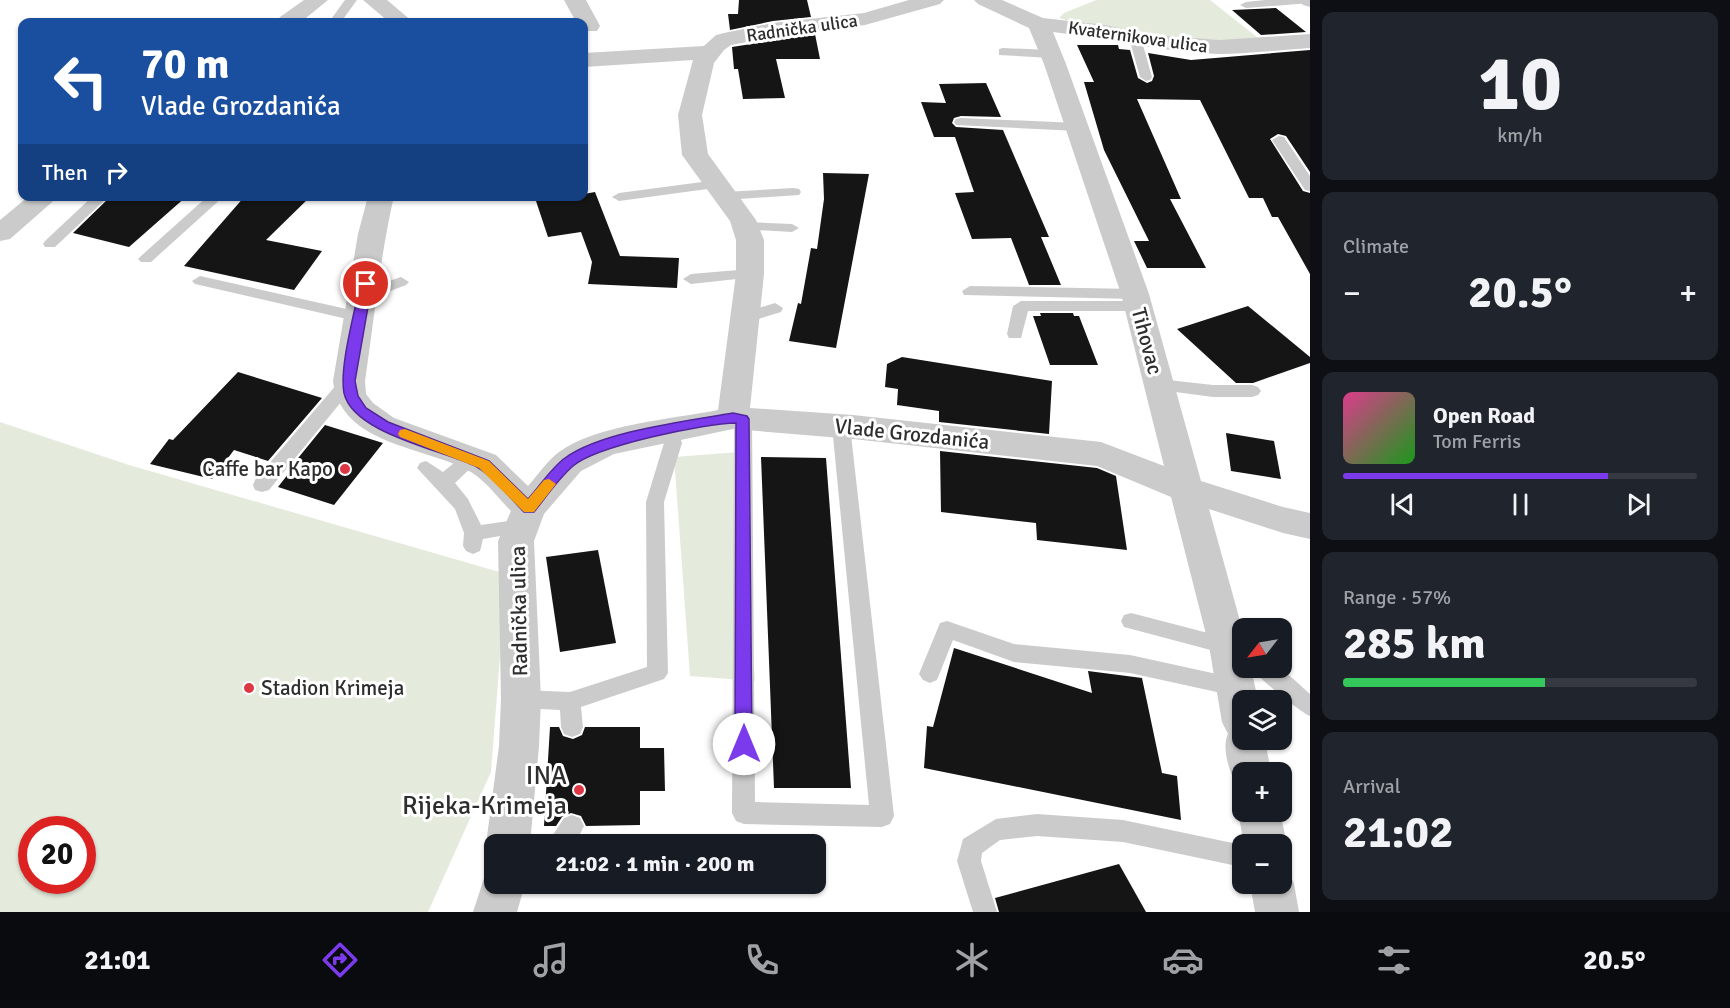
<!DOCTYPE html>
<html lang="en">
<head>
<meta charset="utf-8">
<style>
  :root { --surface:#171b24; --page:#20242c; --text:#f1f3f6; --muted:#9ea1a6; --line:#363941; --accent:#7c3aed }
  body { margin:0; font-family:Signika,sans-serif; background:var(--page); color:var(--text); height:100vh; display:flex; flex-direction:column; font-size:22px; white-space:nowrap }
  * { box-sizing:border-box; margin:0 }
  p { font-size:20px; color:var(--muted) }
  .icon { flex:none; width:33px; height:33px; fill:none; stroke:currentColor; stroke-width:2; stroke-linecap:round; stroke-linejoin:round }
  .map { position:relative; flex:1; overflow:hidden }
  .side { display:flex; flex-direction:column; gap:12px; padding:12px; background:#0d0f14; width:420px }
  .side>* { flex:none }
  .banner { position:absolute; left:18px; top:18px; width:570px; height:183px; border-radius:12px; box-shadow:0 2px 4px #0004; background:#1a4fa0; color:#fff; overflow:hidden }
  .needle { width:39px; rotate:239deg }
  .buttons { position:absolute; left:1232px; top:618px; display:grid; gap:12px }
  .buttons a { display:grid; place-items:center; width:60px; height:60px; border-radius:12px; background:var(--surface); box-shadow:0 2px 4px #0004; font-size:30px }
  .speed { position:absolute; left:18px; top:816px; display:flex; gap:12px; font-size:30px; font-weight:700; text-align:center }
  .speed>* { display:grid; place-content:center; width:78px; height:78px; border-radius:50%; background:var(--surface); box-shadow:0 2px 4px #0004; line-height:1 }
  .speed .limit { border:9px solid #d22; background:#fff; color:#111 }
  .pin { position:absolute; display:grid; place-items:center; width:51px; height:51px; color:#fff; margin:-26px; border:3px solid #fff; border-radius:50%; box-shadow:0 2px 6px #0007 }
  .me { position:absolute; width:66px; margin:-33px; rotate:0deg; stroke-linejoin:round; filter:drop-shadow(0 0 4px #0008) }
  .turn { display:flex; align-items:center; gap:21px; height:126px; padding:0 24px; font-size:27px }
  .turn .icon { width:78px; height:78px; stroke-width:2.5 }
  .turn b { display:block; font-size:42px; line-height:51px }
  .then { display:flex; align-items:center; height:57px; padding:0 24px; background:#0003; gap:12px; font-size:22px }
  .big { font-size:45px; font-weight:700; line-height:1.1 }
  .side .tile { flex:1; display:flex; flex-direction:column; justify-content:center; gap:9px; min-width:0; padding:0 21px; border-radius:12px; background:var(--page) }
  .side .dial { align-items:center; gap:0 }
  .dial b { font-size:78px; line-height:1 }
  .song { display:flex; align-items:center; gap:18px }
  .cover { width:72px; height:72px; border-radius:9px; background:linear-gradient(135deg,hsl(330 70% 55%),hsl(120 70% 35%)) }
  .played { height:6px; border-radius:3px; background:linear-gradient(90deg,var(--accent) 75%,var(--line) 75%) }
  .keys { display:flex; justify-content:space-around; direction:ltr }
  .heat { display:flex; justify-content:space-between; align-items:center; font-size:33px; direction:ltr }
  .charge { height:9px; border-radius:4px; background:linear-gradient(90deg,#34c759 57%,var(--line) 0) }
  .trip { position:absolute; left:484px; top:834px; width:342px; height:60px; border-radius:12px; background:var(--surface); box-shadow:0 2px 4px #0004; font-weight:700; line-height:60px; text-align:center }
  .menu { display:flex; height:96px; justify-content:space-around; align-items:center; background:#090b0e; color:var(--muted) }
  .menu .icon { width:42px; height:42px }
  .menu .active { color:var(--accent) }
  .menu b { font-size:27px; color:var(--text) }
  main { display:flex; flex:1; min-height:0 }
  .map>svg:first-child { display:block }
  .green { fill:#e4ebdc; fill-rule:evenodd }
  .building { fill:#151515 }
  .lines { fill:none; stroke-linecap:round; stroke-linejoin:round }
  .service { fill:#cbcbcb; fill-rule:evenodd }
  .minor { fill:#cbcbcb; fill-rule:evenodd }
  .tertiary { fill:#cbcbcb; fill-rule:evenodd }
  .route { fill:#7c3aed; stroke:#51269a; stroke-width:1.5 }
  .slow { fill:#f59e0b }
  .poi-dot { fill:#dd3744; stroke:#fff; stroke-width:2 }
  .labels { text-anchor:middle; stroke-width:6; stroke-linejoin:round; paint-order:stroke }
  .far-street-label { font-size:18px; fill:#2e2e2e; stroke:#fff }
  .street-label { font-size:21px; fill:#2e2e2e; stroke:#fff }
  .poi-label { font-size:21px; fill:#2e2e2e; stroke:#fff; text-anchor:end }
  .near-poi-label { font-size:26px; fill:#2e2e2e; stroke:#fff; text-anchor:end }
</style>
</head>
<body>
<main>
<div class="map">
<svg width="1310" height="912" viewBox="0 0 1310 912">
  <rect width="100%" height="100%" fill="#fff"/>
  <!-- green -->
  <g class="green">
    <path d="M1096,0h114l52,41c-65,2 -142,-3 -203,-23l5,-5z"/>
    <path d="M0,422l129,43 374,108 1,32 -13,167 -63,140h-428zM32,830h50v50h-50z"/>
    <path d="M739,452l16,229 -65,-5 -16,-219z"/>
  </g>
  <!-- building -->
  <g class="building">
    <path d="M739,0h68l4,17 -38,4 -43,9 -2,-16h10z"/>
    <path d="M1276,8l30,24 -45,3 -29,-25z"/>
    <path d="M815,34l5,25h-44l9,39 -42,1 -5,-30h-4l-2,-22z"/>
    <path d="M1077,45h41l1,4 11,1 8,28 9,5 5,-2 2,-5 -6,-23 43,7 119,-10v122l-24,-36 -8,-2 -8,5 33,52 7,2v81l-32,-57h-6l-9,-19h-14l-49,-98 -63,-1 44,100h-11l36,69h-59l-13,-27h15l-45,-91 -20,-68h10z"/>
    <path d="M986,83l15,34 -40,-1 -7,2 -2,5 4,4 47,3 46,107h-8l20,48h-32l-18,-47 -39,1 -17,-46 19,-1 -19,-55h-21l-13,-35 25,1 -7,-19z"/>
    <path d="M823,173l46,1 -33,174 -47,-7 9,-38 3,1 10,-56 6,1 7,-50z"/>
    <path d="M595,192l25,64 59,2 -2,30 -89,-4 4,-22 -11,-30 -33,5 -12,-36 48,-5v-2z"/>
    <path d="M111,196h76l-58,51 -56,-14z"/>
    <path d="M245,196h66l-45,44 56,11 -28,39 -110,-24z"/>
    <path d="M1248,306l62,51v6l-57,20h-17l-59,-54z"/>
    <path d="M1040,313h33l1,3h5l19,49h-48l-17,-49h8z"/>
    <path d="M902,357l150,24 -3,53 -110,-12v-11l-42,-6 1,-16 -13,-2 2,-23z"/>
    <path d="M238,372l84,26 -54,63 -34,-11 -22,29 -62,-15 19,-25 4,1z"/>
    <path d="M325,425l58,18 -49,62 -56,-18 14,-18 -2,-1z"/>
    <path d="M1226,433l48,8 7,38 -50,-8z"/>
    <path d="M940,451l157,17 19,8 11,74 -90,-10 -1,-17 -95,-11z"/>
    <path d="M761,457l65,1 25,330h-77z"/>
    <path d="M598,550l18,93 -56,9 -14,-95z"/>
    <path d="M954,648l138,45 -4,-22 54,7 20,95 15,3 4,44 -257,-52 3,-42 6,1z"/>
    <path d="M550,727h9l4,9 10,3 9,-4 3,-8h55v21h24l1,43h-25v34l-54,1 -5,-10 -10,-3 -9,4 -6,9h-12z"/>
    <path d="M1119,864l27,48h-147l-4,-14z"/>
  </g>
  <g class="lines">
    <!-- service -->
    <g class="service">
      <path d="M345,0h12l-16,22h-12z"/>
      <path d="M1265,0h45v3l-64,5 -6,-3 6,-3z"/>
      <path d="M1135,34l6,4 11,39 -2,3 -4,1 -6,-4 -11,-39z"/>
      <path d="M1003,48l48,2 6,4 -6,4 -52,-3v-6z"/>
      <path d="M961,118l116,5 7,4 -7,4 -121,-6 -2,-3 2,-3z"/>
      <path d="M1279,136l5,1 26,39v15l-5,-1 -33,-50z"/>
      <path d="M717,180l7,4 -2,3 -103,14 -7,-4 7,-4z"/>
      <path d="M794,188l5,1 2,3 -2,3 -74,5 -7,-4 7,-4z"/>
      <path d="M93,196h16l-54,51h-10l-2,-3 2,-3z"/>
      <path d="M208,196l15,1 -72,65h-10l-3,-3 3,-3z"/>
      <path d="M745,222l47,2 7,4 -7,4 -52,-3 -2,-3z"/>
      <path d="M750,269l8,5 -3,3 -64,7 -8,-5 8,-5z"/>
      <path d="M200,276l160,36 6,1 2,4 -2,4 -6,1 -165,-38 -3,-3z"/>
      <path d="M401,277l8,5 -3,3 -42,16 -8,-5 2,-4z"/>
      <path d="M970,286l165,3 8,5 -8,5 -171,-4 -2,-4z"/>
      <path d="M1021,301h104l8,5 -8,5h-97l-7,27h-12l-2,-4 6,-28z"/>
      <path d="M775,303l8,5 -2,4 -36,11 -6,-1 -2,-4 2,-4z"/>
      <path d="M349,375l6,2 2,4 -2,4 -86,105 -7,2 -7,-2 -2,-5 2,-5 88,-103z"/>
      <path d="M1159,379l54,6h39l6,2 3,4 -3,4 -6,2h-39l-60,-8 -2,-4 2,-4z"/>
      <path d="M743,413l6,2 3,4 3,383 114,3 -37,-379 3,-4 6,-2 6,2 3,4 44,390 -4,8 -8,3 -138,-3 -8,-3 -4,-8 2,-394 3,-4z"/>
      <path d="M670,423l6,2 6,18 -18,59 4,171 -4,6 -83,28 2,20 -3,7 -8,3 -8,-3 -3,-7 -1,-17 -39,-2 -8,-2 -3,-7 3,-7 8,-2 49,2 77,-25 -1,-165 18,-59 -3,-14 3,-4z"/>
      <path d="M471,452l6,2 3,5 -25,24 13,16 13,26 41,-6 7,2 2,5 -2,5 -46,8 -3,12 -7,3 -7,-3 -3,-5 1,-13 -9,-24 -38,-41 3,-5 6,-2 17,11 22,-18z"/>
      <path d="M1131,613l104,27 7,4v20l-20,-11 -98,-26 -3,-6 3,-6z"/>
      <path d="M947,621l67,23 116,11 105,23 8,3 3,6 -3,6 -8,3 -105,-23 -116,-11 -61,-22 -16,40 -7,3 -7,-3 -4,-6 21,-51z"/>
      <path d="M1251,668c32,-3 37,6 59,26v22c-9,-3 -55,-41 -59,-48z"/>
      <path d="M1037,814l86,6 119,25v22l-119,-25 -86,-6 -37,4 -18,13 -1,8 16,51h-24l-16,-51 6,-22 33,-20z"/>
      <path d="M572,815l8,3 4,8 -9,18h-28l17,-26z"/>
    </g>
    <!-- minor -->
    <g class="minor">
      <path d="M363,0h24l26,22h-24z"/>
      <path d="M564,0h22l14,26 -3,5h-13v-9h-8z"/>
      <path d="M909,0h35l-4,4 -75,21 -92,12 -42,8 -7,5 -10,13 -12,52 6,39 48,66 8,20v34l-14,134 103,7 248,27 63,24 -43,-172 -77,-230 -15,-36 -51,-24 -4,-4h28l41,18 62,7 48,10 66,5 91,-6v14c-30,2 -62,6 -92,6 -56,-2 -110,-15 -165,-22l13,32 83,230 52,187 82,26 27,6v26l-27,-6 -74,-24 33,119v40h9l7,32h-16v40h23l6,32h-29v15l-6,-2c-6,-13 -15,-37 -8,-51l-6,-12 -13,-76 -38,-149 -74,-31 -244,-27 -120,-10 -119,25 -33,17 -37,43 -10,27 7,158 -2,47 -9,98h-35v15h-2l-7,-15 13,-98 2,-47 -3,-158 13,-30c-12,-12 -25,-30 -40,-39 -45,-26 -130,-26 -138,-91l25,-147 10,-38h26c-14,61 -20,124 -29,185l1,13 7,9 21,15 102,37 32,31c10,-11 19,-25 31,-34 37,-27 113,-33 159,-42l18,-136v-34l-6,-19 -48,-66 -4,-40 15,-55 -109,7v-14l120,-7 12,-11 8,-2 49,-10 91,-10z"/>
      <path d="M1242,803v9h38l7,32 -6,13v-13h-37l-6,-32z"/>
      <path d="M495,866v18h30l-8,28h-44l14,-43z"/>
      <path d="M1281,866l7,3 6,15 5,28h-44l-5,-28h31z"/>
    </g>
    <!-- tertiary -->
    <g class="tertiary">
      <path d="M304,0h24l-27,22h-24l3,-5z"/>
      <path d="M1298,0h12v7l-7,-2z"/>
      <path d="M29,196h30l-49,43 -10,2v-21z"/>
    </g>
  </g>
  <!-- route -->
  <path class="route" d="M366,280l6,4 -17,97 3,15 8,12 22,14 101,39 39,38c12,-13 23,-31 37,-41 37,-27 123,-37 168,-45l14,3 2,3 3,325 -2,5 -6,2 -6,-2 -3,-5 1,-321c-31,0 -140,23 -163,43 -15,13 -27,31 -39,46h-10c-13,-13 -32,-37 -47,-45 -33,-17 -124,-33 -133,-74 -5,-26 11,-81 16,-109z"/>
  <!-- slow -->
  <path class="slow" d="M405,429l84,32 39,38 16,-19 5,-1 7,5 -22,28h-10l-45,-44 -79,-31 -2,-3 2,-4z"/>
  <!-- markers -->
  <g class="poi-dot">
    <circle cx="345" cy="469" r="6"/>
    <circle cx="249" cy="688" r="6"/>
    <circle cx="579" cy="790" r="6"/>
  </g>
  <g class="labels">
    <!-- far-street labels -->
    <g class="far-street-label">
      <text transform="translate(802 28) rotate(-8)" y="6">Radnička ulica</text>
      <text transform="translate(1138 37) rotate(8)" y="6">Kvaternikova ulica</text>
    </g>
    <!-- street labels -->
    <g class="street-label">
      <text transform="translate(1147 341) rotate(75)" y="7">Tihovac</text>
      <text transform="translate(912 434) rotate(6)" y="7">Vlade Grozdanića</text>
      <text transform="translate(519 611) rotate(-91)" y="7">Radnička ulica</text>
    </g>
    <!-- poi labels -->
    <g class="poi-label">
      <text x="333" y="476">Caffe bar Kapo</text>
      <text x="261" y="695" text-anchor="start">Stadion Krimeja</text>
    </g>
    <!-- near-poi labels -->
    <g class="near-poi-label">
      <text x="567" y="784">INA<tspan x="567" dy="30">Rijeka-Krimeja</tspan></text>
    </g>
  </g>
</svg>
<div class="buttons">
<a><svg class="needle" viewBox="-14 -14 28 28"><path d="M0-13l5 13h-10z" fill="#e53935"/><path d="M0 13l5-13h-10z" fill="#9ea1a6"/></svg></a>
<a><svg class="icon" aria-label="layers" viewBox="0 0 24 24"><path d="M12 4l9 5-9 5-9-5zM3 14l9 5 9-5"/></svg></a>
<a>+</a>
<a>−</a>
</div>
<div class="speed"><div class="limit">20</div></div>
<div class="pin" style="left:366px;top:284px;background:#d93025"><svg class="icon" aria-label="arrive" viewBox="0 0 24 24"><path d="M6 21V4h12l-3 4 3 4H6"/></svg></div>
<svg class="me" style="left:744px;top:744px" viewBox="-20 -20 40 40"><circle r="19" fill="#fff"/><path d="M0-13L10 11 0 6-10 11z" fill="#7c3aed"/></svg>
<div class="trip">21:02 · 1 min · 200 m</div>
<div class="banner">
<div class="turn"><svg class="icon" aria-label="left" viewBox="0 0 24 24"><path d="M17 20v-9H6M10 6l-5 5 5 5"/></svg><div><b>70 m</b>Vlade Grozdanića</div></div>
<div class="then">Then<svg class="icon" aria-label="right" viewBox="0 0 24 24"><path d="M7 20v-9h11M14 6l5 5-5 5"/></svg></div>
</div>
</div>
<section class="side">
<div class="tile dial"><b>10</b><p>km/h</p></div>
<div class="tile"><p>Climate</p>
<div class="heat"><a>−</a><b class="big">20.5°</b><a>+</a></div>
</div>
<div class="tile">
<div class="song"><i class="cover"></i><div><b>Open Road</b><p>Tom Ferris</p></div></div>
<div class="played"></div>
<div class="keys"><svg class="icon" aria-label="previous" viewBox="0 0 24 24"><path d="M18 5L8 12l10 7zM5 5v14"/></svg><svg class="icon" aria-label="pause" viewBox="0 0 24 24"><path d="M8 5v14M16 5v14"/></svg><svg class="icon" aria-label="next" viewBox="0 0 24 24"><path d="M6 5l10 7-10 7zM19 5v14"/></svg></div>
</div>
<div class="tile"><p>Range · 57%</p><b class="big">285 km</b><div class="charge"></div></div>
<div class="tile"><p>Arrival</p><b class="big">21:02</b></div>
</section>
</main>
<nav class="menu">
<b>21:01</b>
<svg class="icon active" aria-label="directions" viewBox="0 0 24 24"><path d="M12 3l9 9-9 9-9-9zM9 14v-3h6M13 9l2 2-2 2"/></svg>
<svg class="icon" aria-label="music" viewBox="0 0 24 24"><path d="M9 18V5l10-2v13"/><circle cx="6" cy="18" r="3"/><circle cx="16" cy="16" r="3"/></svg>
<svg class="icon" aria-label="phone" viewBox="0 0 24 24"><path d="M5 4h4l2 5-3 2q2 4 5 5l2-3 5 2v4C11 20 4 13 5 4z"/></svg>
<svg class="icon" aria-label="climate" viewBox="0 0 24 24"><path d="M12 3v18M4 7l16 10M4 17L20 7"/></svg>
<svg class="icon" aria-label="car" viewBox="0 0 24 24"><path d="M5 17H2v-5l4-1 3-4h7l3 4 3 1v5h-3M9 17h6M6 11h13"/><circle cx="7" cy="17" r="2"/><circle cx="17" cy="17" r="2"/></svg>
<svg class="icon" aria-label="filters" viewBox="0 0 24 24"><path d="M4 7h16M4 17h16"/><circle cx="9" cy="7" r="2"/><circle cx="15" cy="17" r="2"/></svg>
<b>20.5°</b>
</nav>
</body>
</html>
